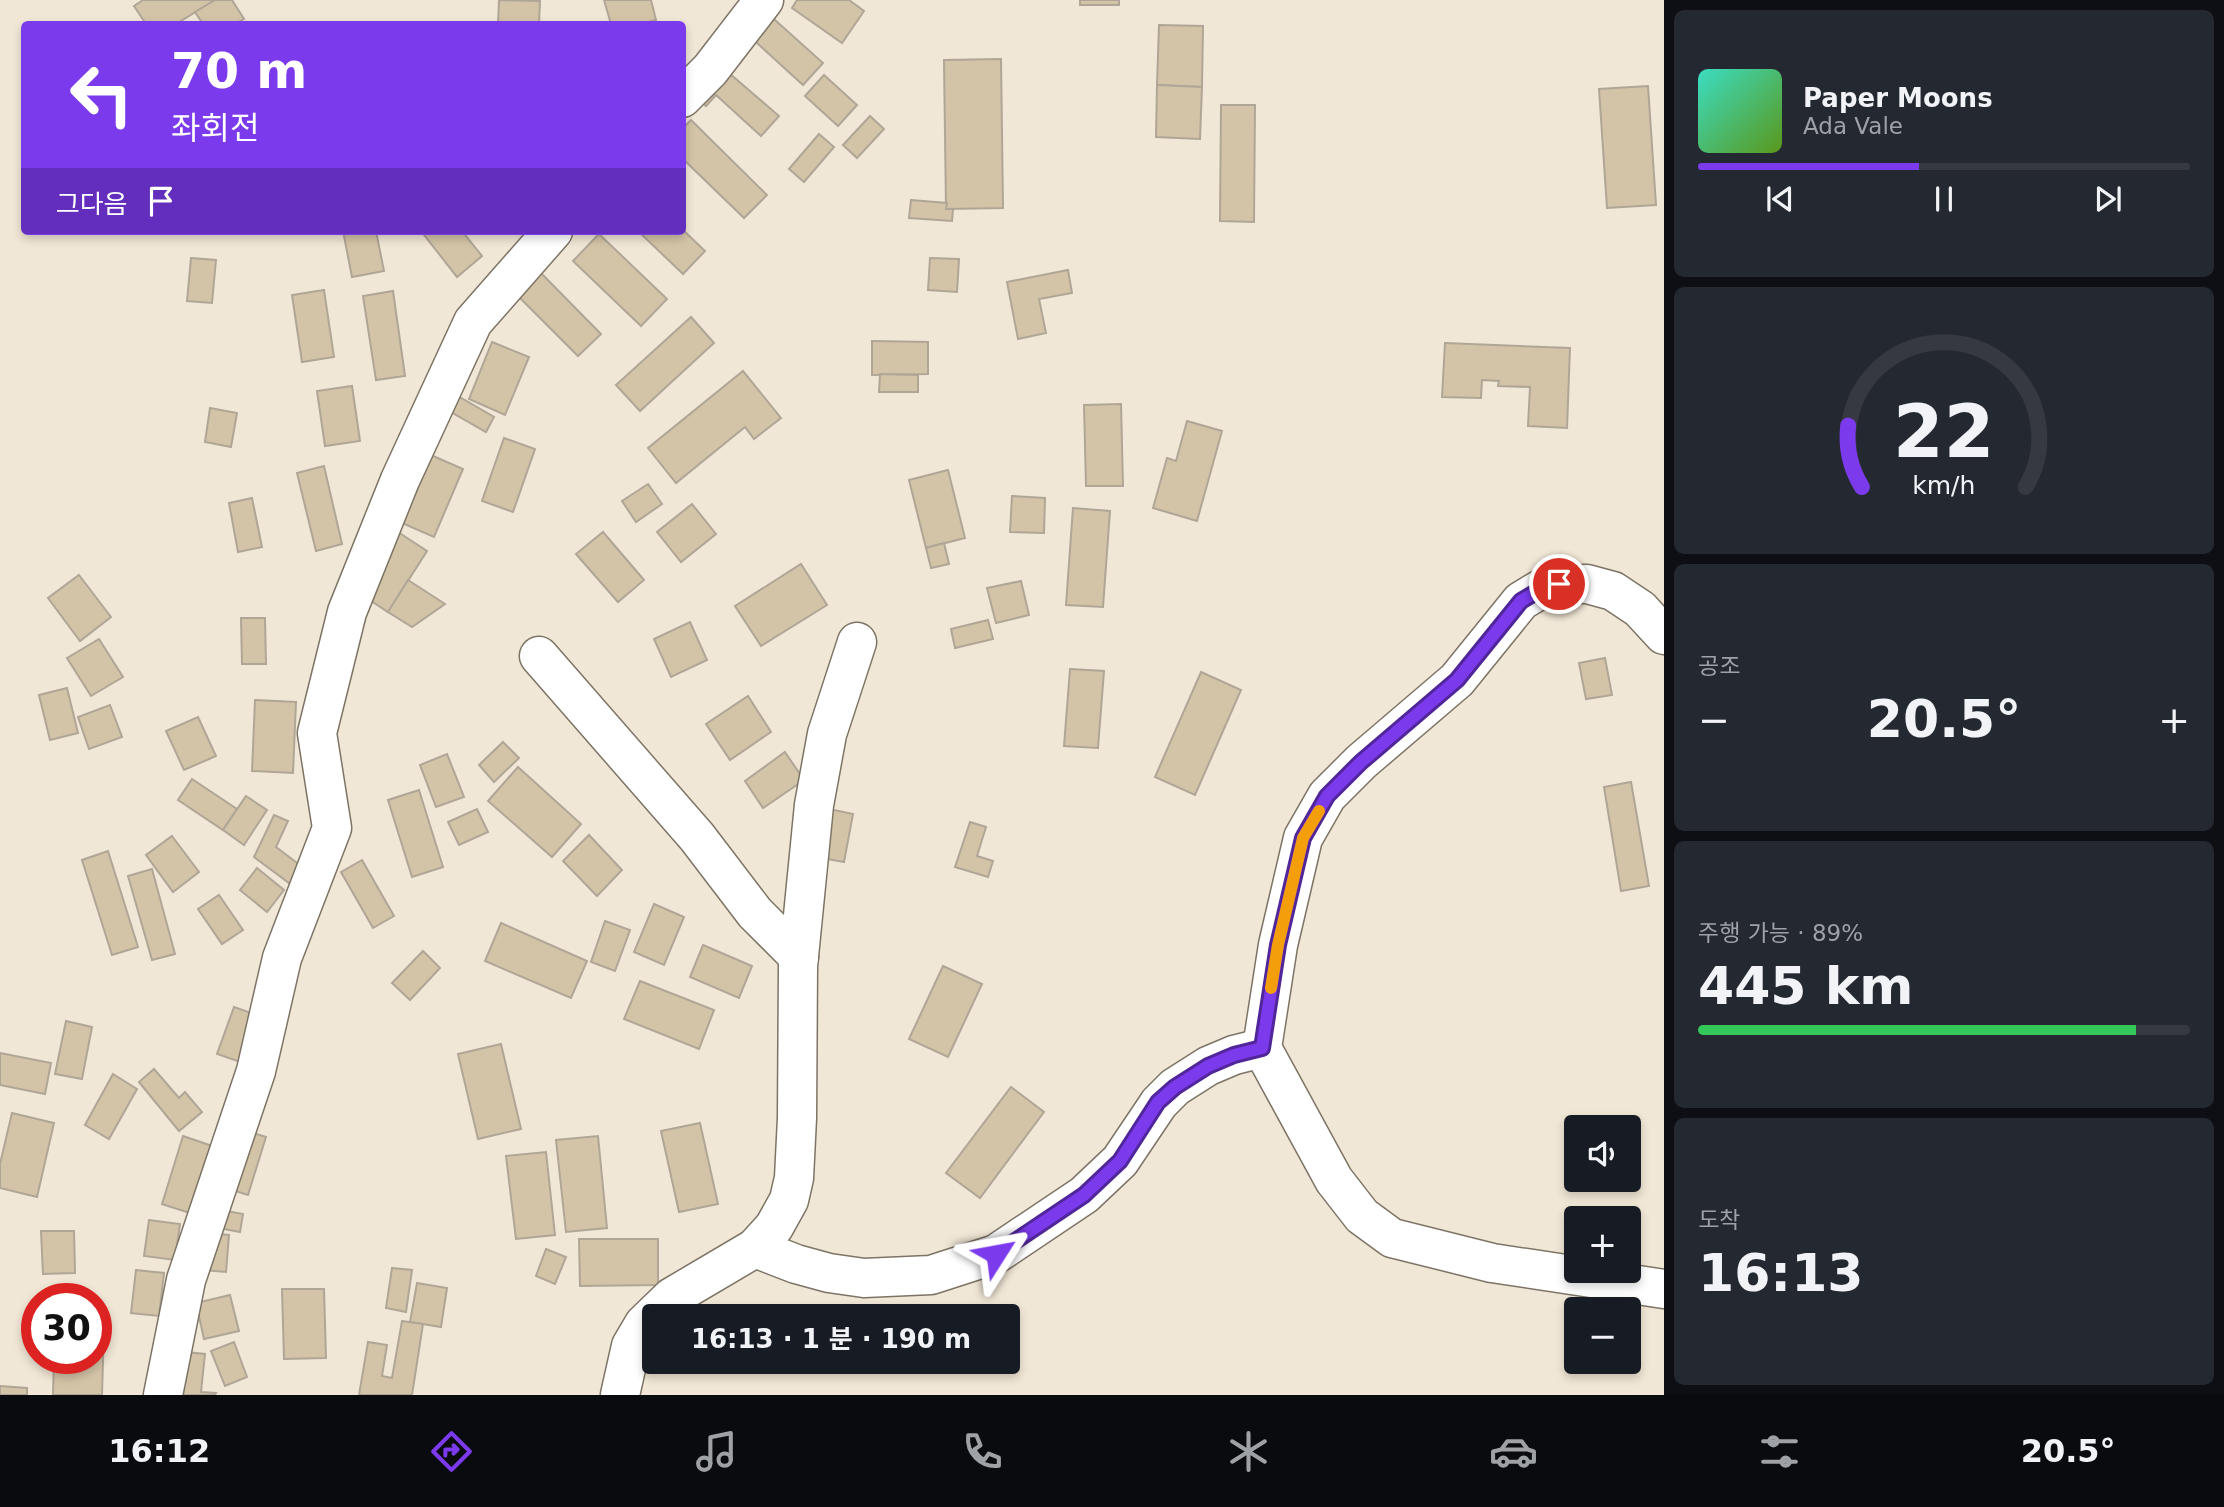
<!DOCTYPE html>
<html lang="ko">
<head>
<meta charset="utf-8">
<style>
  :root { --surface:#171b24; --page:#242831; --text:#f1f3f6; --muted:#9ea1a6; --line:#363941; --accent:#7c3aed }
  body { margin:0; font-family:"DejaVu Sans","Noto Sans KR",sans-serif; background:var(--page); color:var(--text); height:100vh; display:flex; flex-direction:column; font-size:26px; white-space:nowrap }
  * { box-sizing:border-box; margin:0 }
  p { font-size:23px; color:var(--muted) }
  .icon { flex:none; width:38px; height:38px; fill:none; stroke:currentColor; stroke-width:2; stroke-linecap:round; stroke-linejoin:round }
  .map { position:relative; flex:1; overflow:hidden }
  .side { display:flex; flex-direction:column; gap:10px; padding:10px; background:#0d0f14; width:560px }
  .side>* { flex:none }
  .guide { position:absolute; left:21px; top:21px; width:665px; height:214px; border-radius:7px; box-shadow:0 4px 10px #0003; background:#7c3aed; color:#fff; overflow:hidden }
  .buttons { position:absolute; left:1564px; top:1115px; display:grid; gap:14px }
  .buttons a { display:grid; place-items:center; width:77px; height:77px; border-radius:7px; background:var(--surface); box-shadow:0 4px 10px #0003; font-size:35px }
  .speed { position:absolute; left:21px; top:1283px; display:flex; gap:14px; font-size:35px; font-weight:700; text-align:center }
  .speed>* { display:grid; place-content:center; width:91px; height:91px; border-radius:50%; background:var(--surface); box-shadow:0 4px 10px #0003; line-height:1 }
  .speed .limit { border:10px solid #d22; background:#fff; color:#111 }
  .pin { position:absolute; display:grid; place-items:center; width:60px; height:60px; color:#fff; margin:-30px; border:4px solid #fff; border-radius:50%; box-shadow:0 2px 7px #0007 }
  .me { position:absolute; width:77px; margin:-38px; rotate:56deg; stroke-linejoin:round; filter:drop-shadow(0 0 5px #0008) }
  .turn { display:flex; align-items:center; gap:24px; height:147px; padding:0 35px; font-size:32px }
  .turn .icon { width:91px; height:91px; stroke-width:2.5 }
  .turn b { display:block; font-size:49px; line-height:60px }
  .then { display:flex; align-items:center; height:66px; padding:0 35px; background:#0003; gap:14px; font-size:26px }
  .big { font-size:52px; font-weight:700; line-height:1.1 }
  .side .tile { flex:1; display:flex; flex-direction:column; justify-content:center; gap:10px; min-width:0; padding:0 24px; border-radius:10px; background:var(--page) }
  .side .dial { align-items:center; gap:0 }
  .dial svg { height:182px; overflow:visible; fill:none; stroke:var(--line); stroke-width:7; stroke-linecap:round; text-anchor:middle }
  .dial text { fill:var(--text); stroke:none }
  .song { display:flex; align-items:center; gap:21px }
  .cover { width:84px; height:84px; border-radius:10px; background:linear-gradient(135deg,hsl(170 70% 55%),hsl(90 70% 35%)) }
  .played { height:7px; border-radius:4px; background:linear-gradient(90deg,var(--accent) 45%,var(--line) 45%) }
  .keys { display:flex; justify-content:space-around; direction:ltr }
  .heat { display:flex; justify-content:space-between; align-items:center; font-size:38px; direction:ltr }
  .charge { height:10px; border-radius:5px; background:linear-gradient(90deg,#34c759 89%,var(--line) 0) }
  .trip { position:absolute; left:642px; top:1304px; width:378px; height:70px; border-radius:7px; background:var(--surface); box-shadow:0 4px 10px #0003; font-weight:700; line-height:70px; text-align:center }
  .tab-bar { display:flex; height:112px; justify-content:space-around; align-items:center; background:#090b0e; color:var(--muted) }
  .tab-bar .icon { width:49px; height:49px }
  .tab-bar .on { color:var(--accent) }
  .tab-bar b { font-size:32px; color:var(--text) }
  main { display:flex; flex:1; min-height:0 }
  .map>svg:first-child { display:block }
  .building { fill:#d4c4a7; stroke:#afa697; stroke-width:2 }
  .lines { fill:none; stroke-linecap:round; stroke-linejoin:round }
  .minor-casing { stroke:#7d7465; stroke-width:41 }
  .minor { stroke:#fff; stroke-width:38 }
  .route-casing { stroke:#51269a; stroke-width:18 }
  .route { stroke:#7c3aed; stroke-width:12 }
  .slow { stroke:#f59e0b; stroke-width:12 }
</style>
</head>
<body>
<main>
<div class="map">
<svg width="1664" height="1395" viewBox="0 0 1664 1395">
  <rect width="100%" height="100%" fill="#f1e7d6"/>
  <!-- building -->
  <g class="building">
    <path d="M143,0h72l-39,24h-30l-12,-18z"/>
    <path d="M215,0h17l12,19 -9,5h-32l-8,-12z"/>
    <path d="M499,0l41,1 -1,23h-41z"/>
    <path d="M604,0h47l5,20 -16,4h-29z"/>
    <path d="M797,0h52l15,11 -22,32 -50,-35z"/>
    <rect x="1080" y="0" width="39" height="5"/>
    <path d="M765,11l58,52 -20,22 -57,-52z"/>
    <path d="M1159,25l44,1 -1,61 -45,-2z"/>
    <path d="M1001,59l2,149 -57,1 -2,-149z"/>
    <path d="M729,73l50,43 -18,20 -45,-41 -10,11 -11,-9z"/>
    <path d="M824,75l33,30 -19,21 -33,-30z"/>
    <path d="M1157,85l45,2 -2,52 -44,-2z"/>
    <path d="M1648,86l8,119 -49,3 -8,-119z"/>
    <path d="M1221,105h34l-1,117 -34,-1z"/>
    <path d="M870,116l14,13 -27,29 -14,-13z"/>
    <path d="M691,120l76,75 -23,23 -62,-60v-29z"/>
    <path d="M819,134l15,13 -30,35 -15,-13z"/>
    <path d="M911,200l36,3 -1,6h7l-1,12 -43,-3z"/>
    <path d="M682,229l23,22 -22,23 -45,-43h44z"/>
    <path d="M343,231h33l8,40 -32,6z"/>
    <path d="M421,231h41l20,25 -25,21z"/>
    <path d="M599,234l68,65 -26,27 -68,-65z"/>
    <path d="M191,258l25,2 -4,43 -25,-2z"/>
    <path d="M930,258l29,1 -2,33 -29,-2z"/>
    <path d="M535,267l66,67 -23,22 -66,-66z"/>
    <path d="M1068,270l4,23 -33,6 7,34 -28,6 -11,-57z"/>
    <path d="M324,290l10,67 -32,5 -10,-67z"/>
    <path d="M393,291l12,85 -29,4 -13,-84z"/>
    <path d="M691,317l23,26 -74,68 -24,-26z"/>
    <path d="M872,341l56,1v32l-56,1z"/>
    <path d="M492,342l37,15 -24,58 -36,-16z"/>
    <path d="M1445,343l125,5 -3,80 -39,-2 2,-39 -32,-1 1,-5 -17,-1 -1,18 -39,-1z"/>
    <path d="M743,371l38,47 -27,21 -9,-12 -69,56 -28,-35z"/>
    <path d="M880,374l38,1v17h-39z"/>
    <path d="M352,386l8,55 -35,5 -8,-55z"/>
    <path d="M451,392l43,25 -8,15 -44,-25z"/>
    <path d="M1121,404l2,82h-37l-2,-81z"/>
    <path d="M210,408l27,5 -6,34 -26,-5z"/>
    <path d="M1187,421l35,10 -25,90 -44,-13 14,-50 9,3z"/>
    <path d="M504,438l31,11 -22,63 -31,-11z"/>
    <path d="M424,452l39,17 -29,68 -39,-17z"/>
    <path d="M324,466l18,78 -26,7 -19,-78z"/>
    <path d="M948,470l17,68 -39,10 -17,-68z"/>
    <path d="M648,484l14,20 -26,18 -14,-21z"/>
    <path d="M1012,496l33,2 -1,35 -34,-1z"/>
    <path d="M252,498l10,49 -24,5 -9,-49z"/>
    <path d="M692,504l24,30 -35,28 -24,-30z"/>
    <path d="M1073,508l37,3 -7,96 -37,-2z"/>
    <path d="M398,532l29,19 -39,61 -29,-19z"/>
    <path d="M603,532l41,48 -26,22 -42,-48z"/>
    <path d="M944,543l5,21 -18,4 -5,-20z"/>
    <path d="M801,564l26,41 -66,41 -26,-40z"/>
    <path d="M79,575l32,42 -31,24 -32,-43z"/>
    <path d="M408,580l37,24 -33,23 -24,-15z"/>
    <path d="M1021,581l8,34 -33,8 -9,-35z"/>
    <path d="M241,618h24l1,46h-24z"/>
    <path d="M988,620l5,19 -38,9 -4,-19z"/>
    <path d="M690,622l17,38 -36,17 -17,-38z"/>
    <path d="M99,639l24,38 -32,19 -24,-38z"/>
    <path d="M1605,658l7,37 -26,4 -7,-36z"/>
    <path d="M1070,669l34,2 -6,77 -34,-2z"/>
    <path d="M1201,672l40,18 -46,105 -40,-18z"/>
    <path d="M67,688l11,45 -28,7 -11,-45z"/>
    <path d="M748,696l23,36 -41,28 -24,-36z"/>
    <path d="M255,700l41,2 -3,71 -41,-2z"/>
    <path d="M110,705l12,32 -33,12 -11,-32z"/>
    <path d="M198,717l18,39 -32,14 -18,-39z"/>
    <path d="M503,742l16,16 -25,24 -15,-17z"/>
    <path d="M785,752l19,28 -41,28 -18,-27z"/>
    <path d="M447,754l17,43 -28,10 -16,-42z"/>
    <path d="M518,767l63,57 -29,33 -64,-56z"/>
    <path d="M192,779l45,30 -14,21 -45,-30z"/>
    <path d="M1631,782l18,104 -28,5 -17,-104z"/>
    <path d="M419,790l24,77 -31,10 -24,-77z"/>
    <path d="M246,796l21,14 -23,35 -21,-15z"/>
    <path d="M820,807l33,7 -9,48 -33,-6z"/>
    <path d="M477,809l11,23 -29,13 -11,-23z"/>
    <path d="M274,815l14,6 -12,26 29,22 -12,17 -39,-29z"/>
    <path d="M970,822l16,5 -9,29 16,5 -5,16 -33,-10z"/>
    <path d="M589,835l33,35 -25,26 -34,-35z"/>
    <path d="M172,836l27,36 -26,20 -27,-37z"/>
    <path d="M108,851l30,96 -26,8 -30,-95z"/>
    <path d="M362,860l32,56 -21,12 -32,-56z"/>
    <path d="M257,868l27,22 -17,22 -27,-22z"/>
    <path d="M152,869l23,85 -23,6 -24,-84z"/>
    <path d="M219,895l24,35 -21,14 -24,-35z"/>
    <path d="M654,904l30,13 -20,48 -30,-13z"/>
    <path d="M605,921l25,9 -15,41 -24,-9z"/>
    <path d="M501,923l86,38 -16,37 -86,-37z"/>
    <path d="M703,945l49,21 -13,32 -49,-21z"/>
    <path d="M423,951l17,17 -30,32 -18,-17z"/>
    <path d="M943,966l39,18 -34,73 -39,-18z"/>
    <path d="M640,981l74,29 -15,39 -75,-30z"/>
    <path d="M234,1007l31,11 -16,47 -32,-11z"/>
    <path d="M66,1021l26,6 -10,52 -27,-5z"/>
    <path d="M501,1044l20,85 -43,10 -20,-85z"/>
    <path d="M0,1053l51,10 -6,31 -45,-9z"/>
    <path d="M154,1069l25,29 6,-6 17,20 -23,19 -40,-49z"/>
    <path d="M113,1074l24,15 -28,50 -24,-14z"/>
    <path d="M1011,1087l33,25 -64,86 -34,-25z"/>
    <path d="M12,1113l42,10 -17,74 -37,-9v-24z"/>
    <path d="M700,1123l18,81 -39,8 -18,-81z"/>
    <path d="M240,1129l26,8 -18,58 -25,-8z"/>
    <path d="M183,1136l32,11 -22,67 -31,-10z"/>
    <path d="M598,1136l9,92 -41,4 -10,-92z"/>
    <path d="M546,1152l9,83 -39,4 -10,-83z"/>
    <path d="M211,1208l32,6 -3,18 -32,-6z"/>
    <path d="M149,1220l31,4 -5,36 -31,-4z"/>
    <path d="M41,1231h33l1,42 -32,1z"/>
    <path d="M206,1233l23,2 -3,37 -23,-2z"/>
    <path d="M579,1239h79v46l-78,1z"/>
    <path d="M546,1249l20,8 -11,27 -19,-8z"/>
    <path d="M392,1268l20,2 -6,42 -20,-4z"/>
    <path d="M136,1270l28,3 -5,43 -28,-3z"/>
    <path d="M417,1283l30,5 -6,39 -31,-5z"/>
    <path d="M282,1289h42l2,69 -42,1z"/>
    <path d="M230,1295l9,36 -35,8 -8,-36z"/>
    <path d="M402,1321l21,3 -11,71h-53l9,-53 19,3 -5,31 10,2z"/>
    <path d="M96,1327h8l-2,68h-49l1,-37h42z"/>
    <path d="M234,1342l13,35 -22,9 -14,-35z"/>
    <path d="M176,1351l29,3 -4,38 15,1 -1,2h-43z"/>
    <path d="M0,1386l27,2v7h-27z"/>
  </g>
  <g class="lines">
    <defs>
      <g id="minor">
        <path d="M682,98l28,-28 54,-70"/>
        <path d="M1664,635l-24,-26 -27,-18 -26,-7h-28l-18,5 -20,12 -64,79 -96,82 -34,34 -24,42 -25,107 -16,103 72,132 28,36 30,22 100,25 172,26"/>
        <path d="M539,656l158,181 58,76 44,44"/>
        <path d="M755,1248l41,16 33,9 35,5 67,-3 65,-21 88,-59 36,-34 39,-58 16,-16 33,-21 26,-11 28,-7"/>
        <path d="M163,1395l23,-115 70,-209 26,-113 50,-130 -15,-95 30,-121 53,-132 73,-158 80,-91"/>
        <path d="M620,1395l11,-49 13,-22 28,-27 83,-49 19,-21 15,-27 5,-22 3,-60 1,-152 16,-161 13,-71 30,-92"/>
      </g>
    </defs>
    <!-- minor casing -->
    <use href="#minor" class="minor-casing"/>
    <!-- minor -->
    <use href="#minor" class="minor"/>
  </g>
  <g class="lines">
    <defs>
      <path id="route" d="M996,1254l88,-59 36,-34 38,-59 17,-15 33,-21 26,-11 28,-7 16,-103 25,-107 24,-42 34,-34 96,-82 64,-79 20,-12 18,-5"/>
    </defs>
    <!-- route casing -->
    <use href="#route" class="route-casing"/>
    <!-- route -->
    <use href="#route" class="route"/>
    <!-- slow -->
    <path class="slow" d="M1271,988l7,-43 25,-107 16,-27"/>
  </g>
</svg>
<div class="buttons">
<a><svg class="icon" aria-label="sound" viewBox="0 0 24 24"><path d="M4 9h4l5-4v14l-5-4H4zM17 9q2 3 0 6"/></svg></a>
<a>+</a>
<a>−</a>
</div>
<div class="speed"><div class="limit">30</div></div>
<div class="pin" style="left:1559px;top:584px;background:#d93025"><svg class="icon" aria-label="arrive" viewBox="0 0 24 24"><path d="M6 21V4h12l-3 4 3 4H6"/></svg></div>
<svg class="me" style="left:996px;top:1254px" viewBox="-20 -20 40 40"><path d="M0-17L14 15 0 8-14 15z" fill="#7c3aed" stroke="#fff" stroke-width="4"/></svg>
<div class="trip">16:13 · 1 분 · 190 m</div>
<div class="guide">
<div class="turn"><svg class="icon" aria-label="left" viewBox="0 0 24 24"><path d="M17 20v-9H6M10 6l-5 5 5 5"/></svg><div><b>70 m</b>좌회전</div></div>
<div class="then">그다음<svg class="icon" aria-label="arrive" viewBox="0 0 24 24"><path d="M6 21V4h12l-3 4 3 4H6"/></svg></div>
</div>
</div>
<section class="side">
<div class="tile">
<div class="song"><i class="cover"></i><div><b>Paper Moons</b><p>Ada Vale</p></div></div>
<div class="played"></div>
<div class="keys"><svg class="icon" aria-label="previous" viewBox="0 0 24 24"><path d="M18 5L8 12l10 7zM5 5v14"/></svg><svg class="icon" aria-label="pause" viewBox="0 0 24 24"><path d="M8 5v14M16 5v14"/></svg><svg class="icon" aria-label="next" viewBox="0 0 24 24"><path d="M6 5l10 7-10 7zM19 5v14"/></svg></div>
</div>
<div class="tile dial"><svg viewBox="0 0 100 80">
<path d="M14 69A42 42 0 1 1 86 69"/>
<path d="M14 69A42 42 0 0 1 8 42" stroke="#7c3aed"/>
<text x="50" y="56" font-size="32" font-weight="700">22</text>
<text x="50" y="72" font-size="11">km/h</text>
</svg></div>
<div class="tile"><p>공조</p>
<div class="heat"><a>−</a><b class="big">20.5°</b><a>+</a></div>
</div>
<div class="tile"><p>주행 가능 · 89%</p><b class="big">445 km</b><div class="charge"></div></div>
<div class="tile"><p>도착</p><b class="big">16:13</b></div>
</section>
</main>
<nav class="tab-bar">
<b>16:12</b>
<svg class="icon on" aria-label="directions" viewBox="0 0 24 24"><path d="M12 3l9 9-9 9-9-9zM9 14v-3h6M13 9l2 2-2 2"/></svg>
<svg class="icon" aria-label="music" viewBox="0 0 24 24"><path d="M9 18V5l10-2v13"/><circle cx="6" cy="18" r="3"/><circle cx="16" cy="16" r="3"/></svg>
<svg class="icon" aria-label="phone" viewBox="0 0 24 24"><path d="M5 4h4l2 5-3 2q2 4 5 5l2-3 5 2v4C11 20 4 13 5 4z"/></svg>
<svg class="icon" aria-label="climate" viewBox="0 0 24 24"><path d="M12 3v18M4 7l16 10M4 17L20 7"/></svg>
<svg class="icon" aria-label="car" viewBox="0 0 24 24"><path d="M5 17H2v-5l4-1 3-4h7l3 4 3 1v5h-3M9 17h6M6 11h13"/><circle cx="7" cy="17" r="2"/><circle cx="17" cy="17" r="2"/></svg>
<svg class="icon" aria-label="filters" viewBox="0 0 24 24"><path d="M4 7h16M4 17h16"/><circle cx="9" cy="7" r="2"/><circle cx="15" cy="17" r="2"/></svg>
<b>20.5°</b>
</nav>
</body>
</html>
